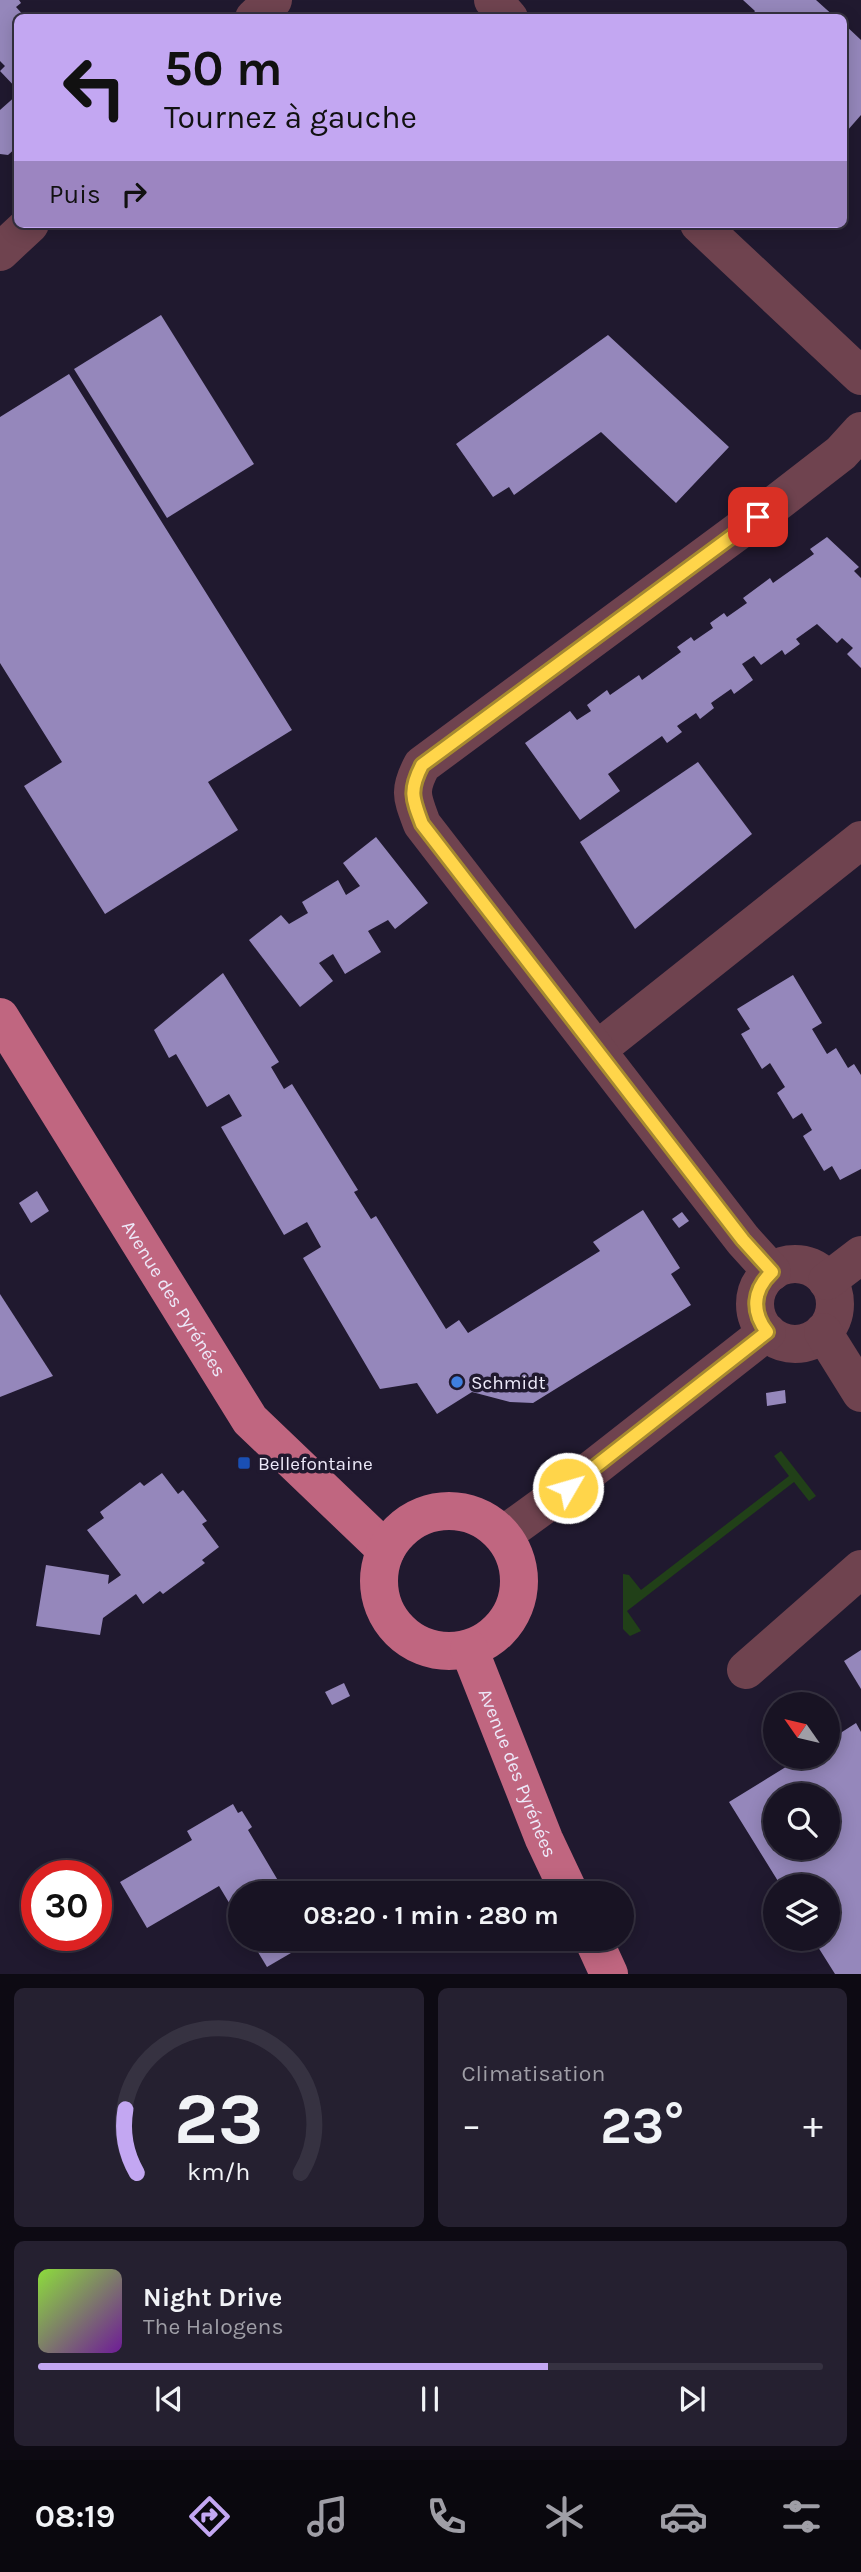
<!DOCTYPE html>
<html lang="fr">
<head>
<meta charset="utf-8">
<style>
  :root { --surface:#181323; --page:#252030; --text:#f1f3f6; --muted:#9f9ea6; --line:#363241; --accent:#c3a7f2 }
  body { margin:0; font-family:Karla,sans-serif; background:var(--page); color:var(--text); height:100vh; display:flex; flex-direction:column; font-size:26px; white-space:nowrap }
  * { box-sizing:border-box; margin:0 }
  p { font-size:23px; color:var(--muted) }
  .icon { flex:none; width:38px; height:38px; fill:none; stroke:currentColor; stroke-width:2; stroke-linecap:round; stroke-linejoin:round }
  .map { position:relative; height:1974px; overflow:hidden }
  .sheet { display:flex; flex-direction:column; gap:14px; padding:14px; background:#0d0a13; flex:1 }
  .sheet>* { flex:none }
  .guide { position:absolute; left:14px; top:14px; width:833px; height:214px; border-radius:10px; box-shadow:0 4px 18px #0003,0 0 0 2px var(--line); background:#c3a7f2; color:#111; overflow:hidden }
  .needle { width:46px; rotate:304deg }
  .tools { position:absolute; left:763px; top:1692px; display:grid; gap:14px }
  .tools a { display:grid; place-items:center; width:77px; height:77px; border-radius:50%; background:var(--surface); box-shadow:0 4px 18px #0003,0 0 0 2px var(--line); font-size:35px }
  .speed { position:absolute; left:21px; top:1860px; display:flex; gap:14px; font-size:35px; font-weight:700; text-align:center }
  .speed>* { display:grid; place-content:center; width:91px; height:91px; border-radius:50%; background:var(--surface); box-shadow:0 4px 18px #0003,0 0 0 2px var(--line); line-height:1 }
  .speed .limit { border:10px solid #d22; background:#fff; color:#111 }
  .pin { position:absolute; display:grid; place-items:center; width:60px; height:60px; color:#fff; margin:-30px; border-radius:14px; box-shadow:0 4px 10px #0006 }
  .me { position:absolute; width:77px; margin:-38px; rotate:52deg; stroke-linejoin:round; filter:drop-shadow(0 0 5px #0008) }
  .turn { display:flex; align-items:center; gap:24px; height:147px; padding:0 35px; font-size:32px }
  .turn .icon { width:91px; height:91px; stroke-width:2.5 }
  .turn b { display:block; font-size:49px; line-height:60px }
  .then { display:flex; align-items:center; height:66px; padding:0 35px; background:#0003; gap:14px; font-size:26px }
  .big { font-size:52px; font-weight:700; line-height:1.1 }
  .sheet .widget { flex:1; display:flex; flex-direction:column; justify-content:center; gap:10px; min-width:0; padding:0 24px; border-radius:10px; background:var(--page) }
  .sheet .dial { align-items:center; gap:0 }
  .dial svg { height:182px; overflow:visible; fill:none; stroke:var(--line); stroke-width:7; stroke-linecap:round; text-anchor:middle }
  .dial text { fill:var(--text); stroke:none }
  .song { display:flex; align-items:center; gap:21px }
  .cover { width:84px; height:84px; border-radius:10px; background:linear-gradient(135deg,hsl(90 70% 55%),hsl(280 70% 35%)) }
  .played { height:7px; border-radius:4px; background:linear-gradient(90deg,var(--accent) 65%,var(--line) 65%) }
  .keys { display:flex; justify-content:space-around; direction:ltr }
  .heat { display:flex; justify-content:space-between; align-items:center; font-size:38px; direction:ltr }
  .sheet .tiles { flex:1; display:grid; gap:14px; grid-template-columns:1fr 1fr }
  .widget:last-child { grid-column:span 2 }
  .trip { position:absolute; left:228px; top:1881px; width:406px; height:70px; border-radius:35px; background:var(--surface); box-shadow:0 4px 18px #0003,0 0 0 2px var(--line); font-weight:700; line-height:70px; text-align:center }
  .menu { display:flex; height:112px; justify-content:space-around; align-items:center; background:#0a080e; color:var(--muted) }
  .menu .icon { width:49px; height:49px }
  .menu .current { color:var(--accent) }
  .menu b { font-size:32px; color:var(--text) }
  .map>svg:first-child { display:block }
  .green { fill:#214018 }
  .building { fill:#9587bb; fill-rule:evenodd }
  .lines { fill:none; stroke-linecap:round; stroke-linejoin:round }
  .minor { stroke:#6f434f; stroke-width:38 }
  .major { stroke:#c06680; stroke-width:38 }
  .route-casing { stroke:#a68a30; stroke-width:18 }
  .route { stroke:#ffd54a; stroke-width:12 }
  .shop-dot { fill:#3f7fe0; stroke:#20192f; stroke-width:2.5 }
  .transit-dot { fill:#1a4fb4; stroke:#20192f; stroke-width:2.5 }
  .labels { text-anchor:middle; stroke-width:7; stroke-linejoin:round; paint-order:stroke }
  .street-label { font-size:19px; fill:#ede9f9; stroke:#20192f }
  .poi-label { font-size:19px; fill:#ede9f9; stroke:#20192f; text-anchor:start }
</style>
</head>
<body>
<div class="map">
<svg width="861" height="1974" viewBox="0 0 861 1974">
  <rect width="100%" height="100%" fill="#20192f"/>
  <!-- green -->
  <path class="green" d="M781,1451l35,45 -7,5 -15,-19 -167,129 14,20 -11,5 -7,-7v-55l6,1 12,15 148,-114 -15,-20z"/>
  <!-- building -->
  <g class="building">
    <path d="M0,0h19l2,3 -5,4 10,11h-8v72l-18,-19 5,-5 -5,-5z"/>
    <path d="M743,0h73l20,18h-86l5,-7z"/>
    <path d="M844,24l17,16v75l-14,16 -3,-3z"/>
    <path d="M18,94v52l-10,9 -8,-1v-44z"/>
    <path d="M161,315l93,149 -87,54 -93,-149z"/>
    <path d="M608,335l121,112 -53,56 -75,-71 -87,63 -5,-8 -16,10 -37,-53z"/>
    <path d="M69,374l223,356 -84,52 30,48 -133,84 -81,-128 38,-24 -62,-99v-246z"/>
    <path d="M827,537l32,30 -5,4 7,7v90l-14,-14 6,-6 -11,-10 -5,5 -20,-19 -21,15 4,5 -15,11 -3,-5 -21,15 -7,-9 -12,8 11,16 -19,14 -3,-5 -20,14 3,5 -14,11 -4,-6 -19,13 5,6 -15,11 -5,-7 -54,38 12,17 -40,29 -55,-77 45,-32 7,9 14,-9 -4,-6 20,-15 3,5 29,-20 3,5 39,-28 -4,-5 14,-10 3,4 19,-13 -3,-5 14,-10 3,4 20,-14 -4,-5 27,-20 3,5 41,-29 -4,-5z"/>
    <path d="M698,762l54,72 -117,95 -55,-87z"/>
    <path d="M376,837l52,66 -33,26 -7,-9 -20,11 13,21 -36,22 -12,-20 -14,9 14,18 -33,26 -51,-67 32,-25 8,9 19,-11 -6,-11 36,-22 8,15 14,-9 -17,-23z"/>
    <path d="M223,973l56,89 -8,5 13,22 8,-5 66,106 -4,2 17,27 5,-3 70,113 13,-9 9,13 132,-82 -7,-9 50,-32 37,58 -9,6 20,31 -158,98 -23,-1 -38,-10 -35,22 -20,-31 -37,6 -77,-131 18,-11 -14,-25 -23,13 -63,-108 21,-11 -13,-22 -22,13 -31,-53 -7,4 -15,-28z"/>
    <path d="M793,975l29,48 -10,6 15,25 9,-6 12,20 6,-4 7,11v94l-21,11 -8,-14 -8,5 -21,-35 9,-6 -10,-17 -9,6 -16,-26 8,-6 -15,-24 -8,6 -21,-35 9,-5 -13,-20z"/>
    <path d="M37,1191l12,20 -18,12 -12,-20z"/>
    <path d="M682,1212l7,9 -10,7 -7,-9z"/>
    <path d="M0,1294l53,82 -53,21z"/>
    <path d="M785,1390l1,13 -19,3 -1,-13z"/>
    <path d="M162,1473l16,21 5,-4 24,31 -5,3 17,23 -17,13 3,3 -42,31 -3,-3 -17,13 -7,-10 -33,24 -3,17 -64,-9 10,-61 63,10 -1,9 13,-9 -34,-45 17,-12 -4,-6 40,-30 4,4z"/>
    <path d="M861,1650v39l-17,-28z"/>
    <path d="M344,1683l6,13 -18,9 -7,-13z"/>
    <path d="M856,1723l5,9v242h-26l-22,-35h15v-53h-47l-52,-84 73,-45h26v-16zM775,1796h53v52h-53z"/>
    <path d="M233,1804l5,9 4,-2 10,16 -4,3 38,64h-46v27l-21,-35 -72,42 -27,-46 72,-42 -5,-9z"/>
    <path d="M250,1939h65l-48,28z"/>
  </g>
  <g class="lines">
    <!-- minor -->
    <g class="minor">
      <path d="M493,0l16,18"/>
      <path d="M254,18l19,-18"/>
      <path d="M699,224l162,152"/>
      <path d="M0,252l30,-28"/>
      <path d="M597,1050l264,-210"/>
      <circle cx="795" cy="1304" r="40"/>
      <path d="M772,1272l-29,-32 -321,-416c-10,-27 -14,-33 0,-59l357,-264 62,-48 20,-22"/>
      <path d="M827,1281l34,-26"/>
      <path d="M823,1332l38,61"/>
      <path d="M503,1535l65,-47 199,-156"/>
      <path d="M746,1670l115,-101"/>
    </g>
    <!-- major -->
    <g class="major">
      <path id="s1" d="M0,1017l250,403 136,130"/>
      <circle cx="449" cy="1581" r="70"/>
      <path id="s2" d="M469,1649l75,190 26,55"/>
      <path d="M593,1939l16,35"/>
    </g>
  </g>
  <g class="lines">
    <defs>
      <path id="route" d="M568,1488l199,-156c-16,-21 -14,-42 5,-60l-29,-32 -321,-416c-10,-26 -13,-34 0,-59l336,-248"/>
    </defs>
    <!-- route casing -->
    <use href="#route" class="route-casing"/>
    <!-- route -->
    <use href="#route" class="route"/>
  </g>
  <!-- markers -->
  <circle class="shop-dot" cx="457" cy="1382" r="7"/>
  <rect class="transit-dot" x="237" y="1456" width="14" height="14" rx="3.5"/>
  <g class="labels">
    <!-- street labels -->
    <g class="street-label">
      <text dy="7" stroke="none"><textPath href="#s1" startOffset="331">Avenue des Pyrénées</textPath></text>
      <text dy="7" stroke="none"><textPath href="#s2" startOffset="133">Avenue des Pyrénées</textPath></text>
    </g>
    <!-- poi labels -->
    <g class="poi-label">
      <text x="471" y="1389">Schmidt</text>
      <text x="258" y="1470">Bellefontaine</text>
    </g>
  </g>
</svg>
<div class="tools">
<a><svg class="needle" viewBox="-14 -14 28 28"><path d="M0-13l5 13h-10z" fill="#e53935"/><path d="M0 13l5-13h-10z" fill="#9f9ea6"/></svg></a>
<a><svg class="icon" aria-label="search" viewBox="0 0 24 24"><circle cx="10" cy="10" r="6"/><path d="M15 15l6 6"/></svg></a>
<a><svg class="icon" aria-label="layers" viewBox="0 0 24 24"><path d="M12 4l9 5-9 5-9-5zM3 14l9 5 9-5"/></svg></a>
</div>
<div class="speed"><div class="limit">30</div></div>
<div class="pin" style="left:758px;top:517px;background:#d93025"><svg class="icon" aria-label="arrive" viewBox="0 0 24 24"><path d="M6 21V4h12l-3 4 3 4H6"/></svg></div>
<svg class="me" style="left:568px;top:1488px" viewBox="-20 -20 40 40"><circle r="17" fill="#ffd54a" stroke="#fff" stroke-width="3"/><path d="M0-11L8 9 0 5-8 9z" fill="#fff"/></svg>
<div class="trip">08:20 · 1 min · 280 m</div>
<div class="guide">
<div class="turn"><svg class="icon" aria-label="left" viewBox="0 0 24 24"><path d="M17 20v-9H6M10 6l-5 5 5 5"/></svg><div><b>50 m</b>Tournez à gauche</div></div>
<div class="then">Puis<svg class="icon" aria-label="right" viewBox="0 0 24 24"><path d="M7 20v-9h11M14 6l5 5-5 5"/></svg></div>
</div>
</div>
<section class="sheet">
<div class="tiles">
<div class="widget dial"><svg viewBox="0 0 100 80">
<path d="M14 69A42 42 0 1 1 86 69"/>
<path d="M14 69A42 42 0 0 1 9 41" stroke="#c3a7f2"/>
<text x="50" y="56" font-size="32" font-weight="700">23</text>
<text x="50" y="72" font-size="11">km/h</text>
</svg></div>
<div class="widget"><p>Climatisation</p>
<div class="heat"><a>−</a><b class="big">23°</b><a>+</a></div>
</div>
<div class="widget">
<div class="song"><i class="cover"></i><div><b>Night Drive</b><p>The Halogens</p></div></div>
<div class="played"></div>
<div class="keys"><svg class="icon" aria-label="previous" viewBox="0 0 24 24"><path d="M18 5L8 12l10 7zM5 5v14"/></svg><svg class="icon" aria-label="pause" viewBox="0 0 24 24"><path d="M8 5v14M16 5v14"/></svg><svg class="icon" aria-label="next" viewBox="0 0 24 24"><path d="M6 5l10 7-10 7zM19 5v14"/></svg></div>
</div>
</div>
</section>
<nav class="menu">
<b>08:19</b>
<svg class="icon current" aria-label="directions" viewBox="0 0 24 24"><path d="M12 3l9 9-9 9-9-9zM9 14v-3h6M13 9l2 2-2 2"/></svg>
<svg class="icon" aria-label="music" viewBox="0 0 24 24"><path d="M9 18V5l10-2v13"/><circle cx="6" cy="18" r="3"/><circle cx="16" cy="16" r="3"/></svg>
<svg class="icon" aria-label="phone" viewBox="0 0 24 24"><path d="M5 4h4l2 5-3 2q2 4 5 5l2-3 5 2v4C11 20 4 13 5 4z"/></svg>
<svg class="icon" aria-label="climate" viewBox="0 0 24 24"><path d="M12 3v18M4 7l16 10M4 17L20 7"/></svg>
<svg class="icon" aria-label="car" viewBox="0 0 24 24"><path d="M5 17H2v-5l4-1 3-4h7l3 4 3 1v5h-3M9 17h6M6 11h13"/><circle cx="7" cy="17" r="2"/><circle cx="17" cy="17" r="2"/></svg>
<svg class="icon" aria-label="filters" viewBox="0 0 24 24"><path d="M4 7h16M4 17h16"/><circle cx="9" cy="7" r="2"/><circle cx="15" cy="17" r="2"/></svg>
</nav>
</body>
</html>
